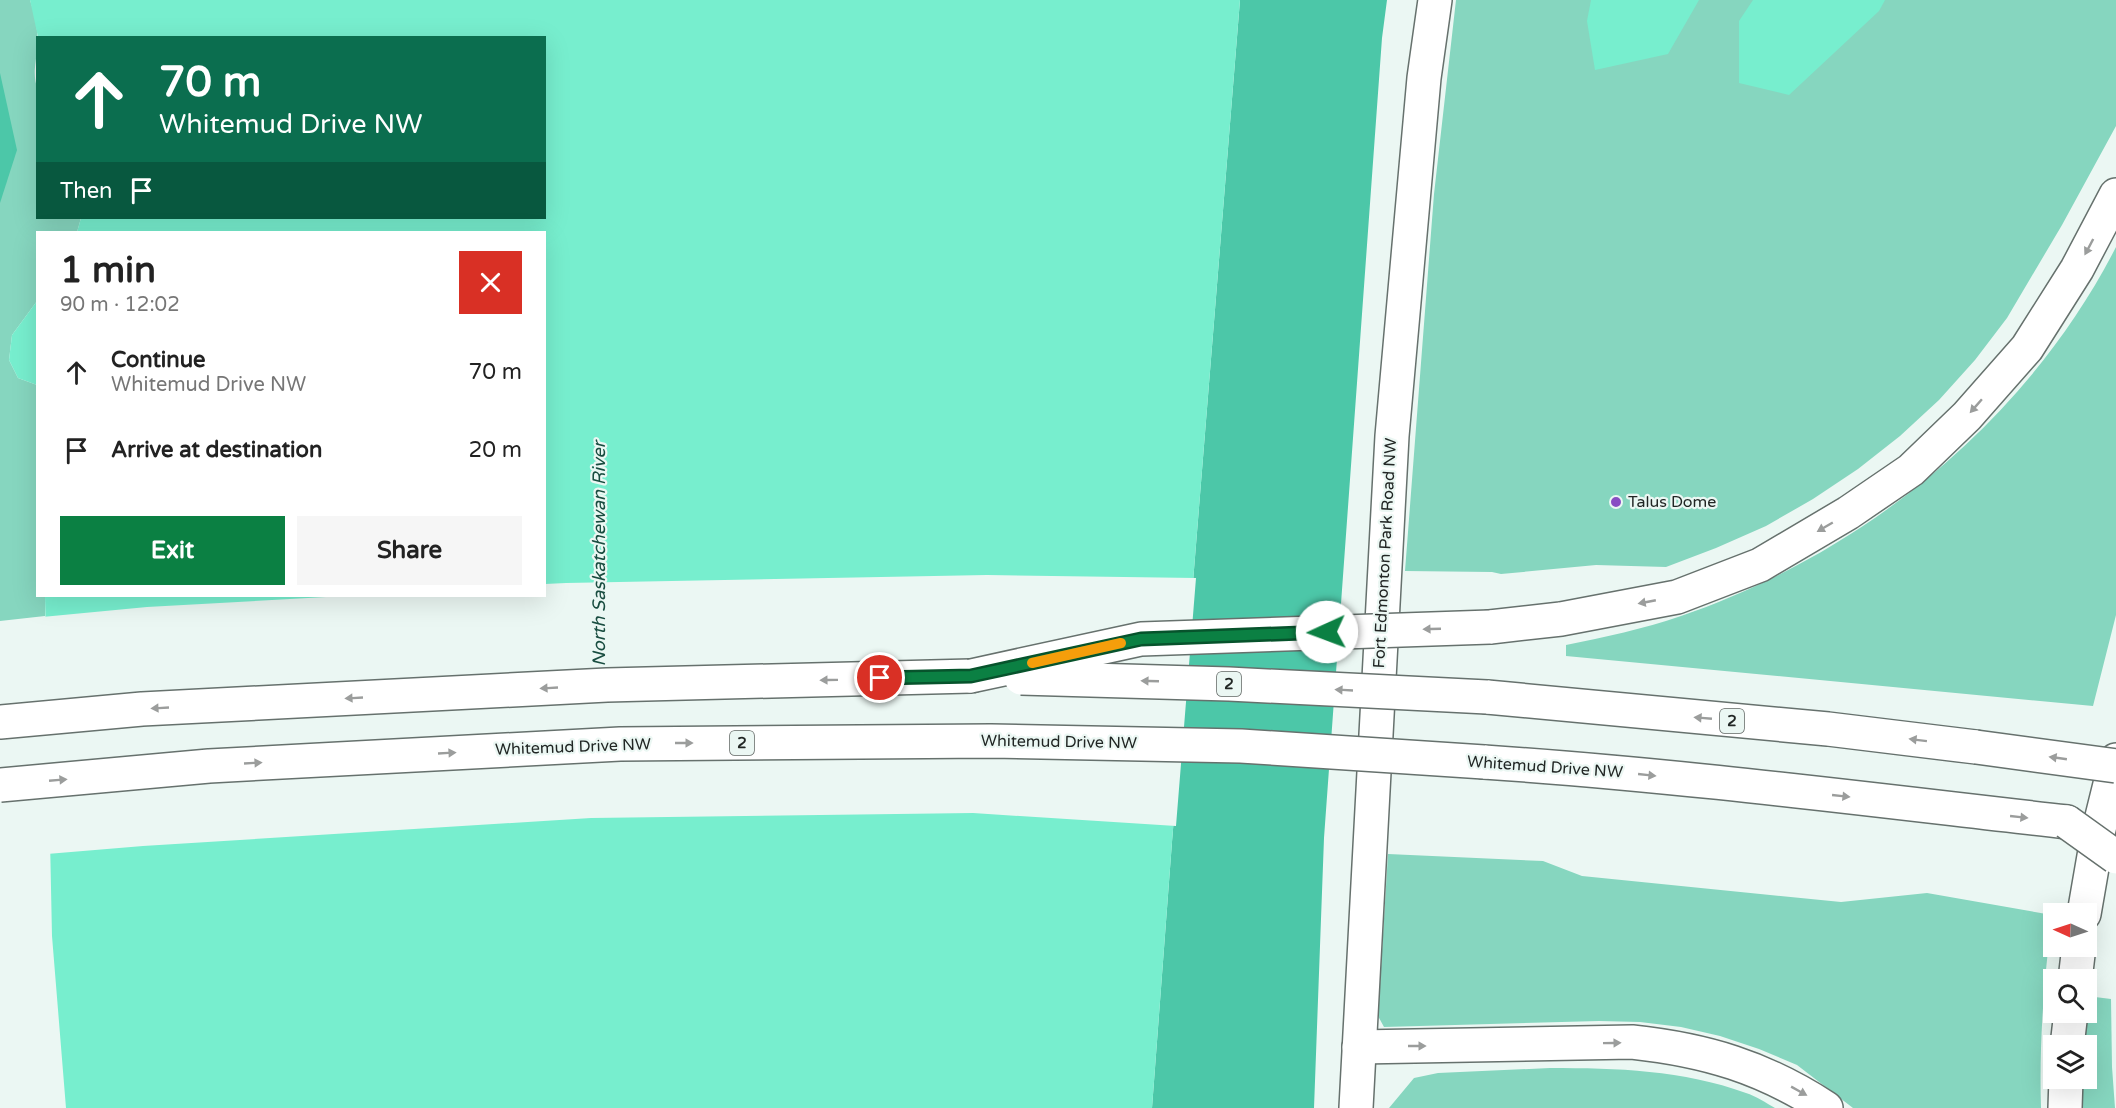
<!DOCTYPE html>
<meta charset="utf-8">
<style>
:root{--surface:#fff;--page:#f6f6f6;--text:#222;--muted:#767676;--accent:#0b8043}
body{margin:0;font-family:"Varela Round",sans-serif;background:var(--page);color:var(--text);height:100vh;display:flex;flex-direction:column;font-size:22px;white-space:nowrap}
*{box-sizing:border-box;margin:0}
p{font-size:20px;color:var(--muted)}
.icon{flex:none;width:33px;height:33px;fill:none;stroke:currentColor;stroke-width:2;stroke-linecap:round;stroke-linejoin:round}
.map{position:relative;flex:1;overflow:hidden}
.details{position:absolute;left:36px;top:231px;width:510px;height:366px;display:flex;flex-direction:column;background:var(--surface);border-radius:0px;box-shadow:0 6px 24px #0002}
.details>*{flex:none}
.top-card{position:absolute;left:36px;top:36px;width:510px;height:183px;border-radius:0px;box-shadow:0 6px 24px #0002;background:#0b6e4f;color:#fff;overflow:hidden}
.needle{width:39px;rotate:273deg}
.tools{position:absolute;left:2043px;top:903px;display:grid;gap:12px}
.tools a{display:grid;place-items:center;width:54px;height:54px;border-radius:0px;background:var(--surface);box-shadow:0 6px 24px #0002;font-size:30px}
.pin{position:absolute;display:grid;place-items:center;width:51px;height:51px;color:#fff;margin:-26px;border:3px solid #fff;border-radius:50%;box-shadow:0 2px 6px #0007}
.me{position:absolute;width:66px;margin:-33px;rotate:268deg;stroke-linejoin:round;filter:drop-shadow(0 0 4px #0008)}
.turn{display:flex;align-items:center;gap:21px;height:126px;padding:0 24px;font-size:27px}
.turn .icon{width:78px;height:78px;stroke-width:2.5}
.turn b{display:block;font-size:42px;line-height:51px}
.then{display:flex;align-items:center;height:57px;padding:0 24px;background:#0003;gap:12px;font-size:22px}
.round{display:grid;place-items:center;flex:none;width:63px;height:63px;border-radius:0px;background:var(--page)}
.summary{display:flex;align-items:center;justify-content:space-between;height:102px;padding:0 24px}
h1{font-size:36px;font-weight:700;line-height:45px}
.cta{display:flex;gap:12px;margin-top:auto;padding:12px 24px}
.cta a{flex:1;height:69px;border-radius:0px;background:var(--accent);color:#fff;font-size:24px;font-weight:700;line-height:69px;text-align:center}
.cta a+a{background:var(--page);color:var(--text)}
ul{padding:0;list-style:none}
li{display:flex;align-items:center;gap:18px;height:78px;padding:0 24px}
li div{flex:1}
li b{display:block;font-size:22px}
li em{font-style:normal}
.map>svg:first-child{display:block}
</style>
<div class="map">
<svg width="2116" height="1108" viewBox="0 0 2116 1108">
<rect width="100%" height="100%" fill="#ebf7f3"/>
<g fill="#86d6bf">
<path d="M0,0H30C35,15 39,32 37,48C36,66 32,73 38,91V218H81L77,232H38L37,301L12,335L9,360L18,378L37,385L38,596H45V616L0,621Z"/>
<polygon points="1456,0 2116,0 2116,126 2062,225 2007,318 1975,360 1939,400 1900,436 1858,469 1813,499 1766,526 1716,548 1666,567 1596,565 1501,574 1492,572 1405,571 1434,194"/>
<path d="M2116,247V615L2093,706L1566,656V645C1605,637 1643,629 1681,616C1864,553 2027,421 2116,247Z"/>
<path d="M1388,854L1543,861L1582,876L1841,902L1927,893L2052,915C2044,980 2039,1043 2041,1108H1853L1797,1065L1759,1049L1720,1036L1681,1027L1640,1022L1599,1021L1384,1027L1378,1016Z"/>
<polygon points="2087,996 2111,999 2112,1067 2115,1108 2083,1108 2083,1079 2086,1078 2086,1046 2084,1045"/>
<path d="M1550,1068C1617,1068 1683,1070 1746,1093C1756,1096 1766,1103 1775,1108H1389L1414,1078L1438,1073Z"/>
</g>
<g fill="#4cc7a8">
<polygon points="1240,0 1387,0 1382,38 1324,838 1314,1108 1152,1108 1172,842"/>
<polygon points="0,73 17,150 0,203"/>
</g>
<g fill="#77eece">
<polygon points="30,0 1240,0 1172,842 1152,1108 66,1108 52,936 45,596 544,596 544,232 77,232 81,218 544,218 544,38 38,37"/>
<polygon points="1591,0 1699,0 1668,54 1595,70 1587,21"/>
<polygon points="1753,0 1885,0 1879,11 1789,95 1739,83 1739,21"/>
<polygon points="37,301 38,385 37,385 18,378 9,360 12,335"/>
</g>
<polygon fill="#ebf7f3" points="987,575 1196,578 1176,826 973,813 591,818 143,846 47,854 42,617 147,607 344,596 544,596 545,584 566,583"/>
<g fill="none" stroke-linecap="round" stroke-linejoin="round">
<g stroke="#66716d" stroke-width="36">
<polyline id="minor" points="1356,1108 1392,436 1424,78 1435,0"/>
</g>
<g stroke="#66716d" stroke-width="36">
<g id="motorway">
<polyline points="1490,627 1561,619 1677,597 1760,565 1848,513 1911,470 1967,416 2027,348 2077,269 2116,195"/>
<polyline points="1487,697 1828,729 1976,747"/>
<polyline points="0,722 142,709 607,685 971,676"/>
<path d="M1484,762C1679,775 1873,800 2067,822"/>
<polyline points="2084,914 2098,833 2116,760"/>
<polyline points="2075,980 2079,946"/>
<polyline points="2067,1046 2071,1012"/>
<path d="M1359,1047L1632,1042C1706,1050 1763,1067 1826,1108"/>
<polyline points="2065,1108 2066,1078"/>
</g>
</g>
<use href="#minor" stroke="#fff" stroke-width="33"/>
<use href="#motorway" stroke="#fff" stroke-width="33"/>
<g stroke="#66716d" stroke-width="36" stroke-linecap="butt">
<g id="motorway-bridge">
<polyline points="971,676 1141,639 1490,627"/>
<polyline points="1021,678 1229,684 1487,697"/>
<polyline points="1976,747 2116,766"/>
<polyline points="0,785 209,766 620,744 991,741 1241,746 1484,762"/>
<polyline points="2067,822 2116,857"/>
</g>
</g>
<use href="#motorway-bridge" stroke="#fff" stroke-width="33"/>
</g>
<defs><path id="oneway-solid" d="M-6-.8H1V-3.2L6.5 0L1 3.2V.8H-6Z" transform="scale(1.5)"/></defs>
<g fill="#9b9d9c">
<use href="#oneway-solid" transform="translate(2089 247) rotate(118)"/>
<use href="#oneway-solid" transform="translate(1976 406) rotate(131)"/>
<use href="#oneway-solid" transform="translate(1825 527) rotate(150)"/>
<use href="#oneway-solid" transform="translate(1647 602) rotate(169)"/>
<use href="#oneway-solid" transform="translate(1432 629) rotate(178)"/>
<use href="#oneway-solid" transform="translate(829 680) rotate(179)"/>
<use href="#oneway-solid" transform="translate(1150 681) rotate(-178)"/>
<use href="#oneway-solid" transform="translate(549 688) rotate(177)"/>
<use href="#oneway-solid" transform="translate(1344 690) rotate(-177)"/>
<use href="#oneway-solid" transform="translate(354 698) rotate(177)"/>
<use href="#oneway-solid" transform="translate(160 708) rotate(177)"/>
<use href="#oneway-solid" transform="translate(1703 718) rotate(-175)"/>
<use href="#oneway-solid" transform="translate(1918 740) rotate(-173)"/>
<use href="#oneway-solid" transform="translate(684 743)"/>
<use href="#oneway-solid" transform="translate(447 753) rotate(-3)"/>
<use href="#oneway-solid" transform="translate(2058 758) rotate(-172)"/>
<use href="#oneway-solid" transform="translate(253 763) rotate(-3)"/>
<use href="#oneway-solid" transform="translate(1647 775) rotate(6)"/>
<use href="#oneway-solid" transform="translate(58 780) rotate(-5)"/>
<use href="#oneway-solid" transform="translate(1841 796) rotate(6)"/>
<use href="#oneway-solid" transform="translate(2019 817) rotate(6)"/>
<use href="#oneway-solid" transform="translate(1612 1043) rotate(-1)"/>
<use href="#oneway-solid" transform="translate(1417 1046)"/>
<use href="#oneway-solid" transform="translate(1799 1091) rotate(29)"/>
</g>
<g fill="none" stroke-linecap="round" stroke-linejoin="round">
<g stroke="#07532c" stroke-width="15">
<polyline id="route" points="880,678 971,676 1141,639 1327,632"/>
</g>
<use href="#route" stroke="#0b8043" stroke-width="10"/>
<polyline stroke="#f59e0b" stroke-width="10" points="1032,663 1121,643"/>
</g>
<circle fill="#884dc3" stroke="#ebf7f3" stroke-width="2" cx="1616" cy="502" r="6"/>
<g text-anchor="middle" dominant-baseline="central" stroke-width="4.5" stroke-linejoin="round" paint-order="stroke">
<g fill="#ebf7f3" stroke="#5e6562" stroke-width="1.5">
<rect x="1217" y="672" width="24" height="24" rx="4.5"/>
<rect x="1720" y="709" width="24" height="24" rx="4.5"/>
<rect x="730" y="731" width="24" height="24" rx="4.5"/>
</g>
<g font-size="15" font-weight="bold" fill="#212624">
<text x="1229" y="684">2</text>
<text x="1732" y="721">2</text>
<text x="742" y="743">2</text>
</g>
<g font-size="16" fill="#212624" stroke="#ebf7f3" text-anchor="start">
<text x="1628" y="502">Talus Dome</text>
</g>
<g font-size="16" fill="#212624" stroke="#ebf7f3">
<text transform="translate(1385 553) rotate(-87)">Fort Edmonton Park Road NW</text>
<text transform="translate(1059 742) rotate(1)">Whitemud Drive NW</text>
<text transform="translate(573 747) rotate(-2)">Whitemud Drive NW</text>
<text transform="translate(1545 767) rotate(4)">Whitemud Drive NW</text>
</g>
<g font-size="18" font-style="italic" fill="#194d40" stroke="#ebf7f3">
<text transform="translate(599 554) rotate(-90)">North Saskatchewan River</text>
</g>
</g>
</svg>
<div class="tools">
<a><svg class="needle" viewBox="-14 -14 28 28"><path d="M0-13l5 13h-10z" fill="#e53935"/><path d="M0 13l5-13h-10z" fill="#767676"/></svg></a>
<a><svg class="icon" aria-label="search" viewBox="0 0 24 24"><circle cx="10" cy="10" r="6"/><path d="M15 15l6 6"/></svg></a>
<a><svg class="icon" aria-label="layers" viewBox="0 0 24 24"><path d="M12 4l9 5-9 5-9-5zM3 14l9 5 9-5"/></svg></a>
</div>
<div class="pin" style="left:880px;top:678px;background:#d93025"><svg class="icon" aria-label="arrive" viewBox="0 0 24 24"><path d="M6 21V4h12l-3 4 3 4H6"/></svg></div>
<svg class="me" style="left:1327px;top:632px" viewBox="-20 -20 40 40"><circle r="19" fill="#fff"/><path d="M0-13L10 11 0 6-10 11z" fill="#0b8043"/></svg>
<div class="top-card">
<div class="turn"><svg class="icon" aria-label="ahead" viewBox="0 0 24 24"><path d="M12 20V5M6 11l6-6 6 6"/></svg><div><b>70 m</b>Whitemud Drive NW</div></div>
<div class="then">Then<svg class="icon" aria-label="arrive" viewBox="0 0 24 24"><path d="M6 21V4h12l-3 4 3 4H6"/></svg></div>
</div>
<section class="details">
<div class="summary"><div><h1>1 min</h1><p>90 m · 12:02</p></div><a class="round" style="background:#d93025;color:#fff"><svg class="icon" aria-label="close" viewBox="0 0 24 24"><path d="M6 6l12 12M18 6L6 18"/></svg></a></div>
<ul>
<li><svg class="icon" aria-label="ahead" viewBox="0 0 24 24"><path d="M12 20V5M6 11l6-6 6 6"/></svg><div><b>Continue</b><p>Whitemud Drive NW</p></div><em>70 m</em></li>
<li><svg class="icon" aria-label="arrive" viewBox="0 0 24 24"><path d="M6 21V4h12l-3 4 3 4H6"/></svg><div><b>Arrive at destination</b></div><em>20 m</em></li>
</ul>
<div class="cta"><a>Exit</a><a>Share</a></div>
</section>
</div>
